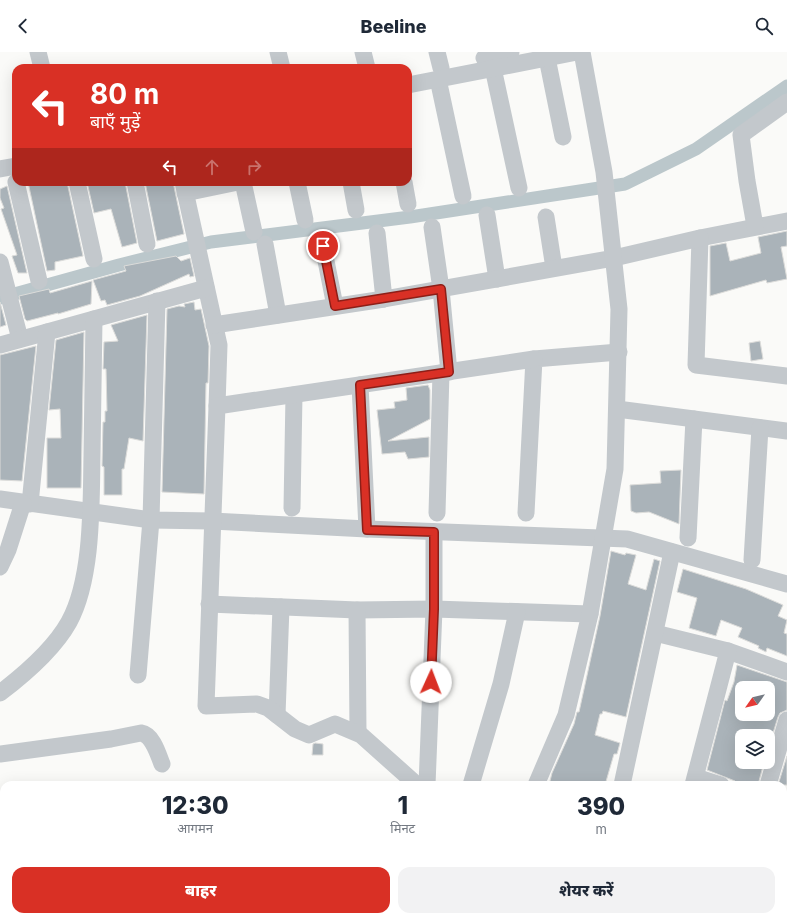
<!DOCTYPE html>
<html lang="hi">
<meta charset="utf-8">
<style>
:root{--surface:#fff;--page:#f2f2f3;--text:#1f2937;--muted:#747a83;--accent:#d93025}
body{margin:0;font-family:Inter,"Noto Sans Devanagari",sans-serif;background:var(--page);color:var(--text);height:100vh;display:flex;flex-direction:column;font-size:15px;white-space:nowrap}
*{box-sizing:border-box;margin:0}
p{font-size:13px;color:var(--muted)}
.icon{flex:none;width:22px;height:22px;fill:none;stroke:currentColor;stroke-width:2;stroke-linecap:round;stroke-linejoin:round}
.map{position:relative;flex:1;overflow:hidden}
.details{position:absolute;left:0px;top:729px;width:787px;height:140px;display:flex;flex-direction:column;background:var(--surface);border-radius:12px 12px 0 0;box-shadow:0 4px 16px #0002}
.details>*{flex:none}
.hud{position:absolute;left:12px;top:12px;width:400px;height:122px;border-radius:12px;box-shadow:0 4px 16px #0002;background:#d93025;color:#fff;overflow:hidden}
.needle{width:26px;rotate:236deg}
.fabs{position:absolute;left:735px;top:629px;display:grid;gap:8px}
.fabs a{display:grid;place-items:center;width:40px;height:40px;border-radius:8px;background:var(--surface);box-shadow:0 4px 16px #0002;font-size:20px}
.pin{position:absolute;display:grid;place-items:center;width:34px;height:34px;color:#fff;margin:-17px;border:2px solid #fff;border-radius:50%;box-shadow:0 1px 4px #0007}
.me{position:absolute;width:44px;margin:-22px;rotate:2deg;stroke-linejoin:round;filter:drop-shadow(0 0 3px #0008)}
.turn{display:flex;align-items:center;gap:14px;height:84px;padding:0 12px;font-size:18px}
.turn .icon{width:52px;height:52px;stroke-width:2.5}
.turn b{display:block;font-size:28px;line-height:34px}
.lanes{display:flex;align-items:center;height:38px;padding:0 12px;background:#0003;justify-content:center;gap:20px;direction:ltr}
.lanes .off{opacity:.35}
.eta{display:flex;justify-content:space-evenly;align-items:center;height:68px;text-align:center}
.eta b{font-size:24px;font-weight:800;line-height:28px}
.cta{display:flex;gap:8px;margin-top:auto;padding:8px 12px}
.cta a{flex:1;height:46px;border-radius:12px;background:var(--accent);color:#fff;font-size:16px;font-weight:800;line-height:46px;text-align:center}
.cta a+a{background:var(--page);color:var(--text)}
header{display:flex;justify-content:space-between;align-items:center;height:52px;padding:0 12px;background:var(--surface);font-size:18px;font-weight:800}
.map>svg:first-child{display:block}
</style>
<header><svg class="icon" aria-label="back" viewBox="0 0 24 24"><path d="M15 5l-7 7 7 7"/></svg>Beeline<svg class="icon" aria-label="search" viewBox="0 0 24 24"><circle cx="10" cy="10" r="6"/><path d="M15 15l6 6"/></svg></header>
<div class="map">
<svg width="787" height="869" viewBox="0 0 787 869">
<rect width="100%" height="100%" fill="#fafaf8"/>
<g fill="none" stroke-linecap="round" stroke-linejoin="round">
<polyline stroke="#bbc7cb" stroke-width="13" points="0,246 119,213 211,190 410,165 625,132 696,97 787,34"/>
</g>
<g fill="#aab3b9" stroke="#dcdcda" fill-rule="evenodd">
<polygon points="28,130 67,130 83,204 55,210 55,218 47,219"/>
<polygon points="87,130 125,130 137,191 122,195 111,157 94,161"/>
<polygon points="145,130 173,130 184,182 157,189"/>
<polygon points="7,134 27,221 18,221 12,204 17,203 1,157 4,156 0,146 0,137"/>
<polygon points="787,179 787,194 781,195 787,227 767,231 766,228 710,244 710,194 726,191 730,209 761,201 758,185"/>
<polygon points="176,204 181,209 190,206 194,224 190,225 189,222 140,244 107,253 105,248 101,249 93,228 126,219 124,214"/>
<polygon points="92,229 91,252 58,262 58,261 27,269 25,267 19,244 49,237 50,241"/>
<polygon points="0,250 6,273 0,275"/>
<polygon points="194,250 195,258 201,257 209,294 208,331 206,331 204,442 162,440 167,257 179,254 185,255 184,252"/>
<polygon points="147,263 143,389 129,386 124,417 122,417 122,443 104,443 104,415 102,414 103,370 105,370 105,359 107,359 106,317 103,317 104,290 118,289 111,273"/>
<polygon points="84,280 81,436 47,436 47,386 61,386 60,357 49,358 56,288"/>
<polygon points="760,289 763,307 751,309 749,291"/>
<polygon points="36,294 22,429 0,428 0,303"/>
<polygon points="428,333 430,338 430,367 388,389 429,385 429,405 408,407 405,400 382,402 377,358 395,356 394,350 407,348 406,336"/>
<polygon points="681,418 679,472 649,460 636,461 631,459 630,433 661,431 660,419"/>
<polygon points="611,499 625,503 626,501 636,503 628,532 646,538 654,507 660,509 626,665 603,659 602,662 600,662 595,683 620,691 617,702 614,702 605,733 549,733 552,721 574,672 577,660 579,660 600,564"/>
<polygon points="683,517 746,537 783,553 778,564 787,568 784,581 787,582 787,604 767,596 766,600 758,596 759,594 738,585 742,576 721,568 716,584 689,576 697,546 677,540"/>
<path d="M737,613L787,630V658L780,661L778,665L768,697V684H742V710H764L758,733H733L735,729L707,718L725,648L727,649L734,630ZM742,636H768V662H742Z"/>
<polygon points="315,691 323,692 323,703 312,703 313,692"/>
<polygon points="787,704 787,733 778,733"/>
</g>
<g fill="none" stroke-linecap="round" stroke-linejoin="round">
<g stroke="#c3c8cc" stroke-width="17">
<polyline points="38,0 42,16"/>
<polyline points="278,0 282,16"/>
<polyline points="363,0 367,16"/>
<polyline points="437,0 441,16"/>
<polyline points="484,6 511,0"/>
<polyline points="547,6 563,85"/>
<polyline points="493,16 519,136"/>
<polyline points="438,27 463,144"/>
<polyline points="408,33 577,0"/>
<polyline points="0,117 16,114"/>
<polyline points="16,130 39,229"/>
<polyline points="77,130 94,207"/>
<polyline points="135,130 147,192"/>
<polyline points="183,130 219,293 217,354"/>
<polyline points="243,130 254,180"/>
<polyline points="297,130 305,168"/>
<polyline points="351,130 356,158"/>
<polyline points="404,130 408,152"/>
<polyline points="185,141 238,130"/>
<polyline points="487,163 497,227"/>
<polyline points="546,165 554,216"/>
<polyline points="787,169 700,186 696,313 787,324"/>
<polyline points="755,174 747,129 741,83 787,50"/>
<polyline points="432,175 441,237 449,320"/>
<polyline points="377,181 384,247 614,206 700,186"/>
<polyline points="265,192 278,263"/>
<polyline points="323,194 335,254"/>
<polyline points="0,210 20,287"/>
<polyline points="214,273 384,247"/>
<polyline points="0,293 206,236"/>
<polyline points="360,333 367,477"/>
<polyline points="617,357 787,379"/>
<polyline points="0,447 151,468 212,469 367,477 627,487 787,532"/>
<polyline points="30,452 47,280"/>
<polyline points="292,456 294,343"/>
<polyline points="437,461 441,321"/>
<polyline points="526,461 534,307 619,300"/>
<polyline points="688,486 694,367"/>
<polyline points="752,508 760,376"/>
<polyline points="0,515 8,498 23,451"/>
<polyline points="209,552 357,558 434,557 590,562"/>
<polyline points="357,558 358,681"/>
<polyline points="655,581 728,599 787,620"/>
<polyline points="138,623 151,468 157,249"/>
<path d="M0,641C25,622 54,597 69,570C93,526 91,452 92,403C93,358 93,312 94,267"/>
<polyline points="277,663 281,555"/>
<path d="M0,702L111,687L141,681C153,683 158,702 162,712"/>
<polyline points="696,725 721,733"/>
<polyline points="417,733 361,683 335,672 309,683 295,677 268,656 257,652 206,654 217,354 534,307"/>
<polyline points="427,733 434,557 434,480"/>
<polyline points="471,733 501,632 517,560"/>
<polyline points="536,733 566,663 590,562 615,417 619,257 604,120 582,0"/>
<polyline points="622,733 672,500"/>
<polyline points="693,733 728,599"/>
<polyline points="768,733 787,668"/>
<polyline points="783,753 787,754"/>
<polyline points="0,810 4,811"/>
<polyline points="783,816 787,817"/>
<polyline points="0,832 4,832"/>
<polyline points="686,865 688,869"/>
<polyline points="737,865 752,869"/>
<polyline points="497,869 498,865"/>
</g>
</g>
<g fill="none" stroke-linecap="round" stroke-linejoin="round">
<g stroke="#8d1f18" stroke-width="10">
<polyline id="route" points="323,194 335,254 441,237 449,320 360,333 367,478 434,480 434,557 431,630"/>
</g>
<use href="#route" stroke="#d93025" stroke-width="7"/>
</g>
</svg>
<div class="fabs">
<a><svg class="needle" viewBox="-14 -14 28 28"><path d="M0-13l5 13h-10z" fill="#e53935"/><path d="M0 13l5-13h-10z" fill="#747a83"/></svg></a>
<a><svg class="icon" aria-label="layers" viewBox="0 0 24 24"><path d="M12 4l9 5-9 5-9-5zM3 14l9 5 9-5"/></svg></a>
</div>
<div class="pin" style="left:323px;top:194px;background:#d93025"><svg class="icon" aria-label="arrive" viewBox="0 0 24 24"><path d="M6 21V4h12l-3 4 3 4H6"/></svg></div>
<svg class="me" style="left:431px;top:630px" viewBox="-20 -20 40 40"><circle r="19" fill="#fff"/><path d="M0-13L10 11 0 6-10 11z" fill="#d93025"/></svg>
<div class="hud">
<div class="turn"><svg class="icon" aria-label="left" viewBox="0 0 24 24"><path d="M17 20v-9H6M10 6l-5 5 5 5"/></svg><div><b>80 m</b>बाएँ मुड़ें</div></div>
<div class="lanes"><svg class="icon" aria-label="left" viewBox="0 0 24 24"><path d="M17 20v-9H6M10 6l-5 5 5 5"/></svg><svg class="icon off" aria-label="ahead" viewBox="0 0 24 24"><path d="M12 20V5M6 11l6-6 6 6"/></svg><svg class="icon off" aria-label="right" viewBox="0 0 24 24"><path d="M7 20v-9h11M14 6l5 5-5 5"/></svg></div>
</div>
<section class="details">
<div class="eta">
<div><b>12:30</b><p>आगमन</p></div>
<div><b>1</b><p>मिनट</p></div>
<div><b>390</b><p>m</p></div>
</div>
<div class="cta"><a>बाहर</a><a>शेयर करें</a></div>
</section>
</div>
